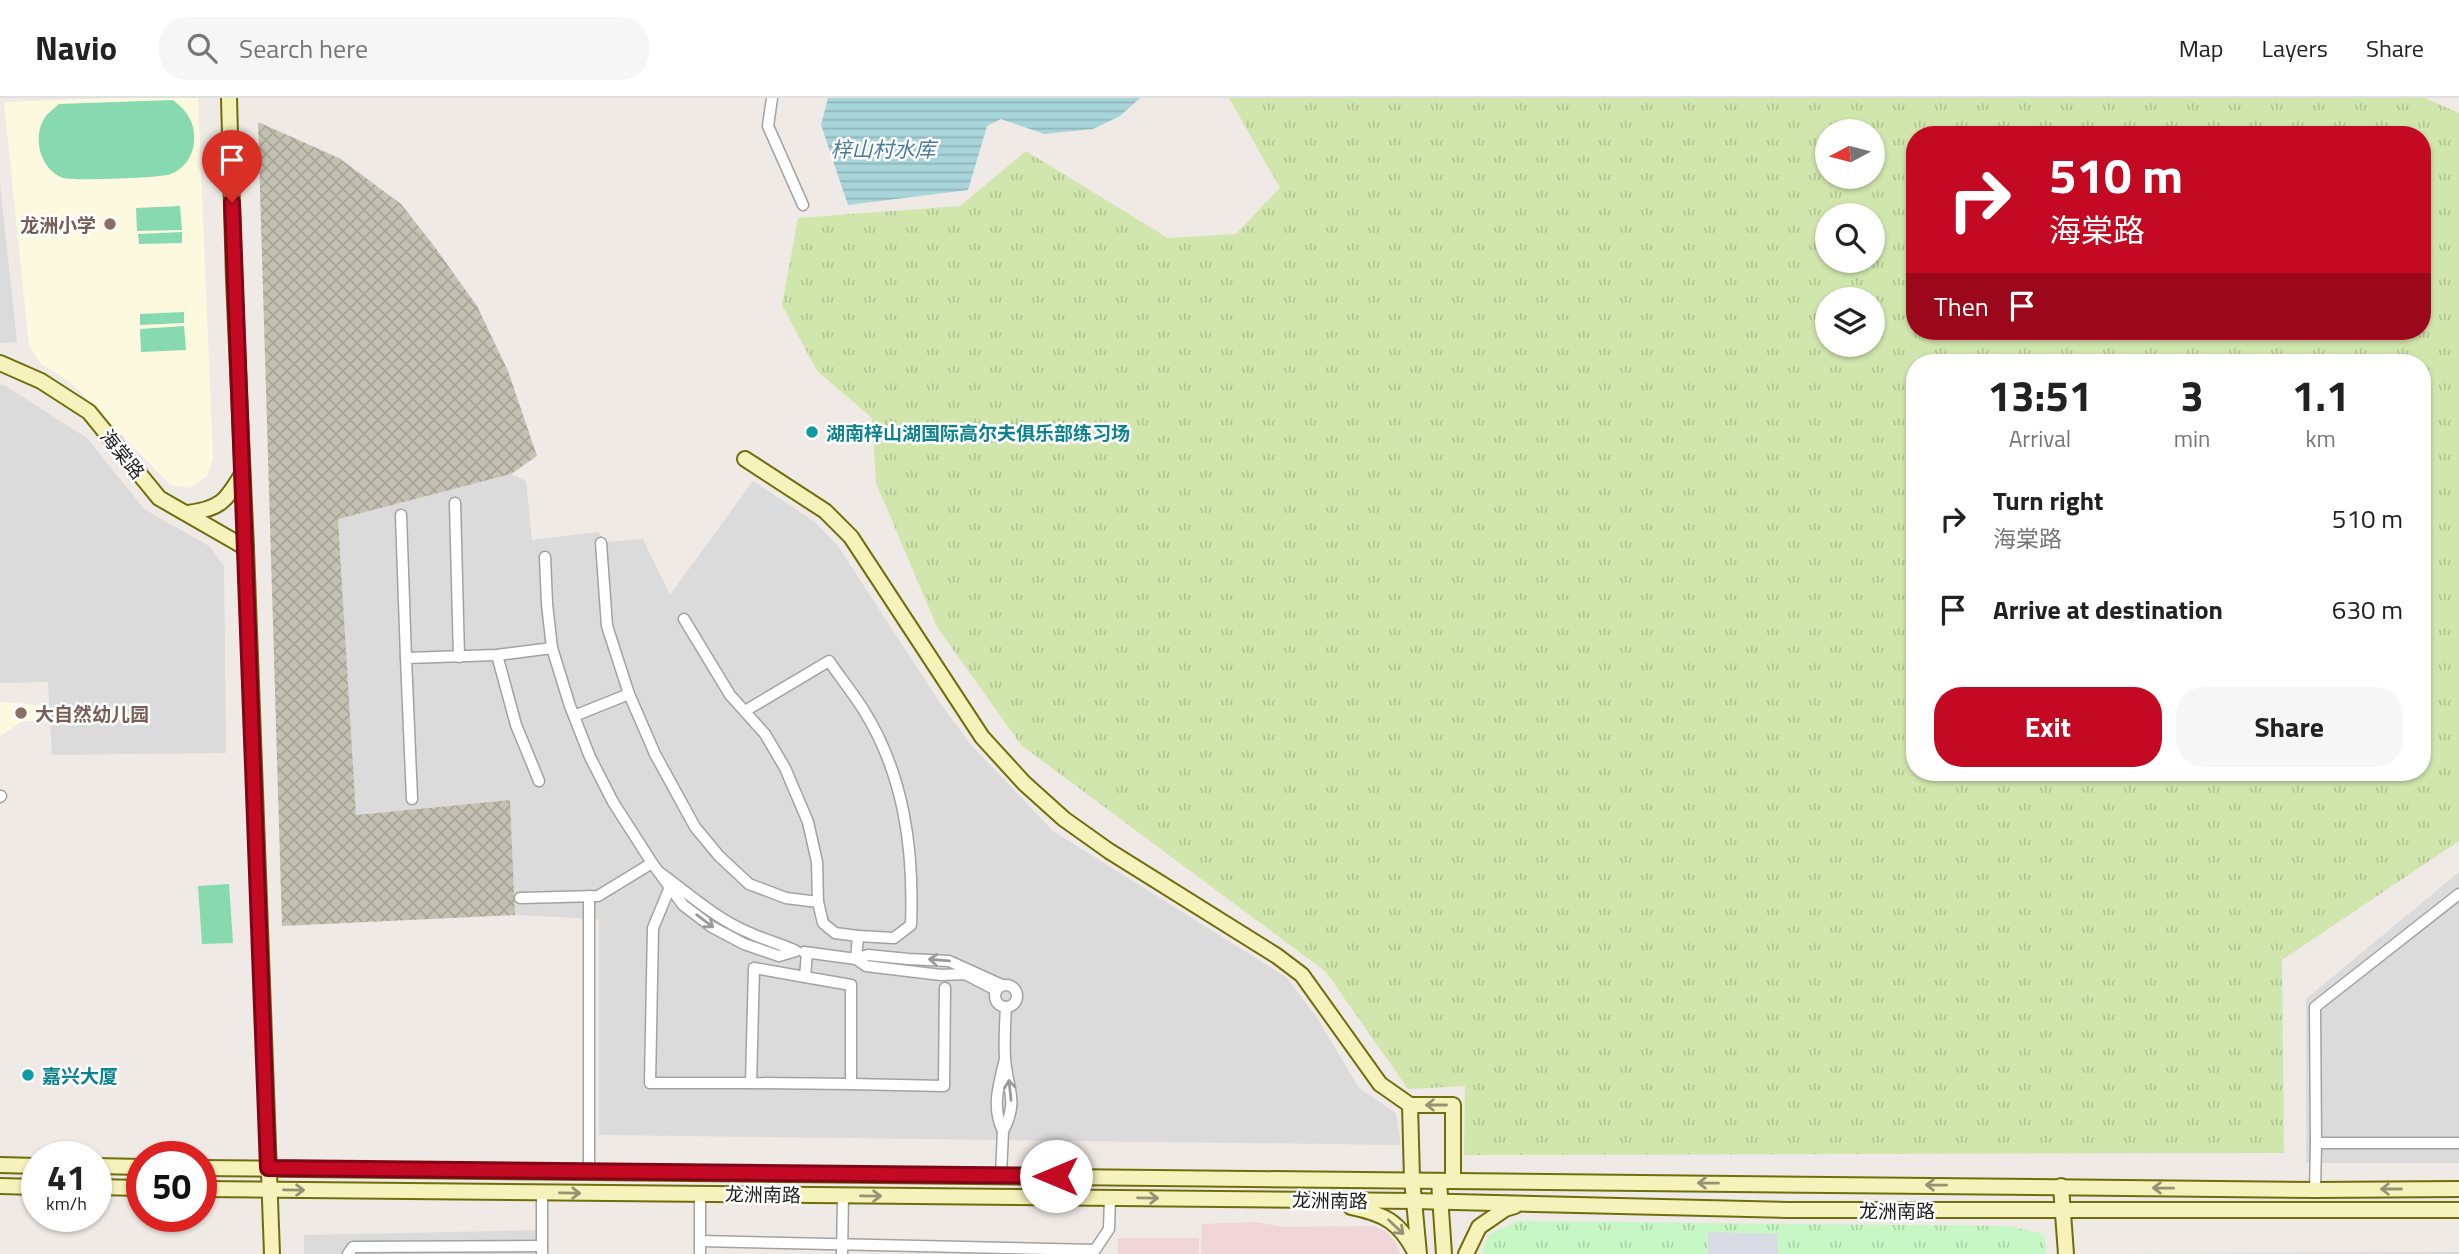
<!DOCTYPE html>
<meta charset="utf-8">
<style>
:root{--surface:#fff;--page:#f6f6f6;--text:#222;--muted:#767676;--line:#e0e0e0;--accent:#c30a22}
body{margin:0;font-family:"Titillium Web","Noto Sans SC",sans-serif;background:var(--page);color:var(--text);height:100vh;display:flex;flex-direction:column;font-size:26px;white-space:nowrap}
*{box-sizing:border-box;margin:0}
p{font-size:23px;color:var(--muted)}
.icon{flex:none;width:38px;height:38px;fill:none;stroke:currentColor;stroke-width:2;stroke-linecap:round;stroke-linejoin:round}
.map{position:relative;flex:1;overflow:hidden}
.panel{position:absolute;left:1906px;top:256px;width:525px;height:427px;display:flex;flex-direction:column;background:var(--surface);border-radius:28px;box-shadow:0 2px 5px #0004}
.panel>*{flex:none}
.hud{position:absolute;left:1906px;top:28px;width:525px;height:214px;border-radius:28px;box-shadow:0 2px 5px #0004;background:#c30a22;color:#fff;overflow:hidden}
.needle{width:46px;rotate:263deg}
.tools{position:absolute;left:1815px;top:21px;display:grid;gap:14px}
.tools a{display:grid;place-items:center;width:70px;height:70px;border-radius:50%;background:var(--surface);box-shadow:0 2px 5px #0004;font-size:35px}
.speed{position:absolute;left:21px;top:1043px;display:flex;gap:14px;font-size:35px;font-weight:700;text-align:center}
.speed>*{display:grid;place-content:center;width:91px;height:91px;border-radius:50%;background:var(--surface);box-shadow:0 2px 5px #0004;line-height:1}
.speed small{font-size:18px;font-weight:400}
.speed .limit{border:10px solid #d22;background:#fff;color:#111}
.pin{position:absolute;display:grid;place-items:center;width:60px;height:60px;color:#fff;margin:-72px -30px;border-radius:50% 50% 50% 0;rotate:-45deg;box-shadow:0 0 7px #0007}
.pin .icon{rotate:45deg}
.me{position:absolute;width:77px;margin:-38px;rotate:270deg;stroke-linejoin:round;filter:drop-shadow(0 0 5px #0008)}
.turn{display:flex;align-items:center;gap:24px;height:147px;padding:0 28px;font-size:32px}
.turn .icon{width:91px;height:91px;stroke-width:2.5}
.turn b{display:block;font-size:49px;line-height:60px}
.then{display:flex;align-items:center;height:66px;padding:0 28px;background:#0003;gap:14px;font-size:26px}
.eta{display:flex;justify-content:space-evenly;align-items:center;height:119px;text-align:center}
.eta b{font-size:42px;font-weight:700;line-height:49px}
.button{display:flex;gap:14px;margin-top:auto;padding:14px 28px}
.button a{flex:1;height:80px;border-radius:28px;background:var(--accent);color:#fff;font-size:28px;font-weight:700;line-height:80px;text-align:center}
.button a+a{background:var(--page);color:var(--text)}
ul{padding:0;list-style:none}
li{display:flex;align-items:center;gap:21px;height:91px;padding:0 28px}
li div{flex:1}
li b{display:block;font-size:26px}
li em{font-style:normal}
header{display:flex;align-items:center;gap:42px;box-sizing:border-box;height:98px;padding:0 35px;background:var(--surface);border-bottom:2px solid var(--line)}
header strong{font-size:33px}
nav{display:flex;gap:38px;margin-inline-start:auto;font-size:24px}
.search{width:490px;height:63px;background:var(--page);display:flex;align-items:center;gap:18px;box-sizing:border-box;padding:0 24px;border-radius:28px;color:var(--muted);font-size:26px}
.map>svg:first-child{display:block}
</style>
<header>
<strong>Navio</strong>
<div class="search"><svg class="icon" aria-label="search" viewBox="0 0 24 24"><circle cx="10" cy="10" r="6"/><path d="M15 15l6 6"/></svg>Search here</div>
<nav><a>Map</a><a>Layers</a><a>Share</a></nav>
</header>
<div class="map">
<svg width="2459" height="1156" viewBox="0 0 2459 1156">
<defs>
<pattern id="construction-cross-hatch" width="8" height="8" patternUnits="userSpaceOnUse" patternTransform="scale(1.75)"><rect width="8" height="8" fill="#c3c1b1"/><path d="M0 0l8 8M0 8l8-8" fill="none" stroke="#a7a598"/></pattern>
<pattern id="grass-tufts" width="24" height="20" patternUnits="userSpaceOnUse" patternTransform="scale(1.75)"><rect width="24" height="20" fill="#d1e6ad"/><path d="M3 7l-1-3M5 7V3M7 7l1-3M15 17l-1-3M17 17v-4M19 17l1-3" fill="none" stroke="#b3c594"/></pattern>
<pattern id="park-tufts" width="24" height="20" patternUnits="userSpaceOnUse" patternTransform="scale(1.75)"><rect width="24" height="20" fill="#c7f7c4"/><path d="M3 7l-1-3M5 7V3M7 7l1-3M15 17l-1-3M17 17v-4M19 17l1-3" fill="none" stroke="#aad3a8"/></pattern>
<pattern id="water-rules" width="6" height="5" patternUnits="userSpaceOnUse" patternTransform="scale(1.75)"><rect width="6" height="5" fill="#a7d5da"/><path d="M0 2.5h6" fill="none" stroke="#8fb6bb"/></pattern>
</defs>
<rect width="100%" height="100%" fill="#efeae5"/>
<g fill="#dcdbdb">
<polygon points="0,86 17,244 0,245"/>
<polygon points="0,287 4,287 87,340 144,411 209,448 224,468 226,655 52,657 48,584 0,585"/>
<polygon points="511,376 526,383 532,442 598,434 607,444 643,441 670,497 753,383 815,424 838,448 940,605 971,647 1053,733 1286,879 1316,918 1359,990 1396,1015 1401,1047 599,1037 599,821 515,817 510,702 356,717 338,420"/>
<polygon points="2459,774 2459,1065 2306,1065 2306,901"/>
<polygon points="546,1132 546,1156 304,1156 304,1137"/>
<polygon points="2459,1154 2459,1156 2102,1155"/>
</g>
<g fill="#efd5d7">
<polygon points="1255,1124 1284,1129 1373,1128 1387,1134 1396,1145 1400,1156 1201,1156 1202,1126"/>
<rect x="1118" y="1140" width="81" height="16"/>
</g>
<g fill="#fdf9df">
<polygon points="114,0 198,0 213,361 207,378 190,390 170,387 89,303 71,285 41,266 29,248 4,4"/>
<polygon points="0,604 42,607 41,623 23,623 0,638"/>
</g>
<polygon fill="url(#construction-cross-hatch)" points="258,24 339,60 401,106 434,148 477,208 508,273 537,358 511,376 338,421 356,717 510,702 515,817 282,828"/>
<path fill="url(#grass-tufts)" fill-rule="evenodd" d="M1229,0H2425L2459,15V743L2282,862L2284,1055L1464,1057L1465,988L1408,991L1326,874L1021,647L937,529L876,385L872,320L817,273L782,207L798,120L960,108L1026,53L1168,140L1236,136L1280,90ZM1827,33H1872V79H1827ZM1914,37H2422V233H1914ZM1827,117H1872V163H1827ZM1827,201H1872V247H1827ZM1914,264H2422V674H1914Z"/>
<polygon fill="url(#park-tufts)" points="1517,1123 2008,1128 2044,1136 2046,1156 1481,1156 1488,1137"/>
<g fill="#87daaf">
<path d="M173,2C186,12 196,25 194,43C193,58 185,70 171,76C162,80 73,83 63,80C41,72 32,41 44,21C47,15 54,11 59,6Z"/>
<polygon points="180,108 182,132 137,133 136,110"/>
<polygon points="182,134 182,145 139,146 138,136"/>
<polygon points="184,214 184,225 140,227 140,216"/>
<polygon points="184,228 186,252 141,254 140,231"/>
<polygon points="229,786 233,845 202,846 198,788"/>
</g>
<polygon fill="#d9dbe4" points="1708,1134 1777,1136 1778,1156 1708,1156"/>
<polygon fill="url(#water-rules)" points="828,0 1140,0 1120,18 1093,31 1044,36 1001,21 987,28 968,92 848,107 821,27"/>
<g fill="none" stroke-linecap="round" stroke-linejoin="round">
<g stroke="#a2a2a2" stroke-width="13">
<g id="street">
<polyline points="772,0 768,28 803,107"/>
<polyline points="455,405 459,559"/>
<polyline points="401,417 406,560"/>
<polyline points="601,445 607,528 629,596 655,656 695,729 719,758 749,786 786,800 818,804"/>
<path d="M545,459L547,506L552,550L570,608L590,659L613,704L652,765L683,807L712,829L744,846L779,858L796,853C781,846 765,842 750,835C716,821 688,795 659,774"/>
<polyline points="684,521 730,597 765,636 785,670 808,724 817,764 818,804 823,825 835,835 858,838 856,861"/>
<polyline points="497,557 516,627 539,683"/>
<path d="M745,613L829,563C840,579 852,594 863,611C904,676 914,751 911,827L894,840L858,838"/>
<polyline points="574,618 629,596"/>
<polyline points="0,699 1,698"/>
<polyline points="412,701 406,560 497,557 552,550"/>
<polyline points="670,789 653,830 650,985 751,985"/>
<polyline points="2459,796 2315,909 2316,1045 2459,1045"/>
<polyline points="520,800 598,798 652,765"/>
<polyline points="804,854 856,861 866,868 941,877 965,876 996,892"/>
<polyline points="856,861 868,857 908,861 949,863 1002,887"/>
<polyline points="805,879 851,887 851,986 751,985 754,870 805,879 807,855"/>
<circle cx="1006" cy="898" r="11"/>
<path d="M1005,961C999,986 991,1009 1003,1033C1020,1002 1006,989 1005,959C1004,942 1005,926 1006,909"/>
<polyline points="851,986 944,988 945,890"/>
<polyline points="589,1073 589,798"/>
<polyline points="1001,1077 1003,1033"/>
<polyline points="2315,1092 2316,1045"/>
<polyline points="700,1096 700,1156"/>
<polyline points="700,1143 1095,1152 1109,1131 1110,1100"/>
<polyline points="348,1156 353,1149 542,1148"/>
<polyline points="542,1156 542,1094"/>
<polyline points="842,1156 843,1097"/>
</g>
</g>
<g stroke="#706e0a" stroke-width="18">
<g id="secondary">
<polyline points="229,0 234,182 246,450"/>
<polyline points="0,265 41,283 89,314 159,400 246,450 272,1156"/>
<polyline points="745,361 825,413 851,439 982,639 1024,685 1064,721 1109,753 1277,858 1302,877 1380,986 1410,1007"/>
<path d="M188,415C220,411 226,403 242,376"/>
<polyline points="0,1067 37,1068"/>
<polyline points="96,1068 142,1069"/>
<polyline points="201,1070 2315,1092 2459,1091"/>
<polyline points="1439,1083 1444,1156"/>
<polyline points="0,1088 37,1089"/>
<polyline points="2061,1088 2066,1156"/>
<polyline points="96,1089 142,1090"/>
<polyline points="201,1091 1414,1103 1788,1112 2459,1112"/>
<path d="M1351,1109C1385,1116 1400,1124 1416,1156"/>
<polyline points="1419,1156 1412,1081 1410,1007 1453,1007 1453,1083"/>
<polyline points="1466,1156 1479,1129 1505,1111 1515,1108"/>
</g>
</g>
<use href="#street" stroke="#fff" stroke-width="10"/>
<use href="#secondary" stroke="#f6f2bb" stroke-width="14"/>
</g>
<defs><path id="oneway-shaft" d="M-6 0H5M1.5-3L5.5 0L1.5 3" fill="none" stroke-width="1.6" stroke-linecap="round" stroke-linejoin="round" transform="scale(1.75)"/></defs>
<g stroke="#9a9a9a">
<use href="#oneway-shaft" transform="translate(705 823) rotate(37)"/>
<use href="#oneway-shaft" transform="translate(939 862) rotate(-175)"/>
<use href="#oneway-shaft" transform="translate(1010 992) rotate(-96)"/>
</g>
<g stroke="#959374">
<use href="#oneway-shaft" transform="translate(1436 1007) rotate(-180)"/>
<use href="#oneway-shaft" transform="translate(1708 1085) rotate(-179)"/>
<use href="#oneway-shaft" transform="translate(1936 1087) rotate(-179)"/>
<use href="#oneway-shaft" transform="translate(2163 1090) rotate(-179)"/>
<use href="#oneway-shaft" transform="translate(2391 1091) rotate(180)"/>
<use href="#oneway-shaft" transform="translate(294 1092) rotate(1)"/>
<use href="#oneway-shaft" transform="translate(570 1095) rotate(1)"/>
<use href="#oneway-shaft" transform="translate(871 1098) rotate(1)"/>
<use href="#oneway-shaft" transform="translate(1148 1100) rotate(1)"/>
<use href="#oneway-shaft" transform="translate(1396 1129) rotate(44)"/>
</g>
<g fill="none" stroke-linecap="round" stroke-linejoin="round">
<g stroke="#7f0616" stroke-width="18">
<polyline id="route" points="232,104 268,1070 1056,1078"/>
</g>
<use href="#route" stroke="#c30a22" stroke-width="12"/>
</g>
<g fill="#8d6e63" stroke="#fff" stroke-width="2.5">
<circle cx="110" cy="126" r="7"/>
<circle cx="21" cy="615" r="7"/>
</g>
<g fill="#0f9aa8" stroke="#fff" stroke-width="2.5">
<circle cx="812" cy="334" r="7"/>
<circle cx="28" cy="977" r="7"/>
</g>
<g text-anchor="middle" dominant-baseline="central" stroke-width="5" stroke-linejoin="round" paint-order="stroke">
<g font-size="19" font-weight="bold" fill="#785e54" stroke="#fff" text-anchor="end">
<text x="96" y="126">龙洲小学</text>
<text x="35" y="615" text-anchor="start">大自然幼儿园</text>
</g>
<g font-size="19" font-weight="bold" fill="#0d838f" stroke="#fff" text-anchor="start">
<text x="826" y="334">湖南梓山湖国际高尔夫俱乐部练习场</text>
<text x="42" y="977">嘉兴大厦</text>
</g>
<g font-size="19" fill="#1e1e1e" stroke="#fff">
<text transform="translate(123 356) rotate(51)">海棠路</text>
<text transform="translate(763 1096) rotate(1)">龙洲南路</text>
<text transform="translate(1330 1102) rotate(1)">龙洲南路</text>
<text x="1897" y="1112">龙洲南路</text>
</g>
<g font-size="21" font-style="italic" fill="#497c9a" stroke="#fff">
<text x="883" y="51">梓山村水库</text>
</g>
</g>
</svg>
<div class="tools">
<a><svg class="needle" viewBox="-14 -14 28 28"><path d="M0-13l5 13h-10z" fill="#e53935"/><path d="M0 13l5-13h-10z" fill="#767676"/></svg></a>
<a><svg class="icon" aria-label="search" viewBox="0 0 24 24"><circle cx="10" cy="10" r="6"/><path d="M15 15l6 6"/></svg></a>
<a><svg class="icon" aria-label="layers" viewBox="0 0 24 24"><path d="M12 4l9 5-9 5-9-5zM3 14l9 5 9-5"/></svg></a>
</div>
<div class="speed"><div>41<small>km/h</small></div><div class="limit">50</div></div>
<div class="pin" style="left:232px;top:104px;background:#d93025"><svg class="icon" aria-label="arrive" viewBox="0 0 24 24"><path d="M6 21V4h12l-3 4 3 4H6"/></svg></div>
<svg class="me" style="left:1056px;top:1078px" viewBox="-20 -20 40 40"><circle r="19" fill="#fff"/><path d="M0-13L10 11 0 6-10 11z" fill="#c30a22"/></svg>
<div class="hud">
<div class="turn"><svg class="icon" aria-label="right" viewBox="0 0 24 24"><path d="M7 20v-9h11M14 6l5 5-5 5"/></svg><div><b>510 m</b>海棠路</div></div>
<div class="then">Then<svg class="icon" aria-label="arrive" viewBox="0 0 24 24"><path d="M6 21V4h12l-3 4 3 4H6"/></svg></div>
</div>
<section class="panel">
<div class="eta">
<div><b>13:51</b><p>Arrival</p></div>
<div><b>3</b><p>min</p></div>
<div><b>1.1</b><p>km</p></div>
</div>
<ul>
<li><svg class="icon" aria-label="right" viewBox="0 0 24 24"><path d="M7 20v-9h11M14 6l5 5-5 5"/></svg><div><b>Turn right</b><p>海棠路</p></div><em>510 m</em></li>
<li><svg class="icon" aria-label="arrive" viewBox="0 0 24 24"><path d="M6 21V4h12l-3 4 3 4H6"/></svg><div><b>Arrive at destination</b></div><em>630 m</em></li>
</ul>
<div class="button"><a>Exit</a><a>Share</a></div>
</section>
</div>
